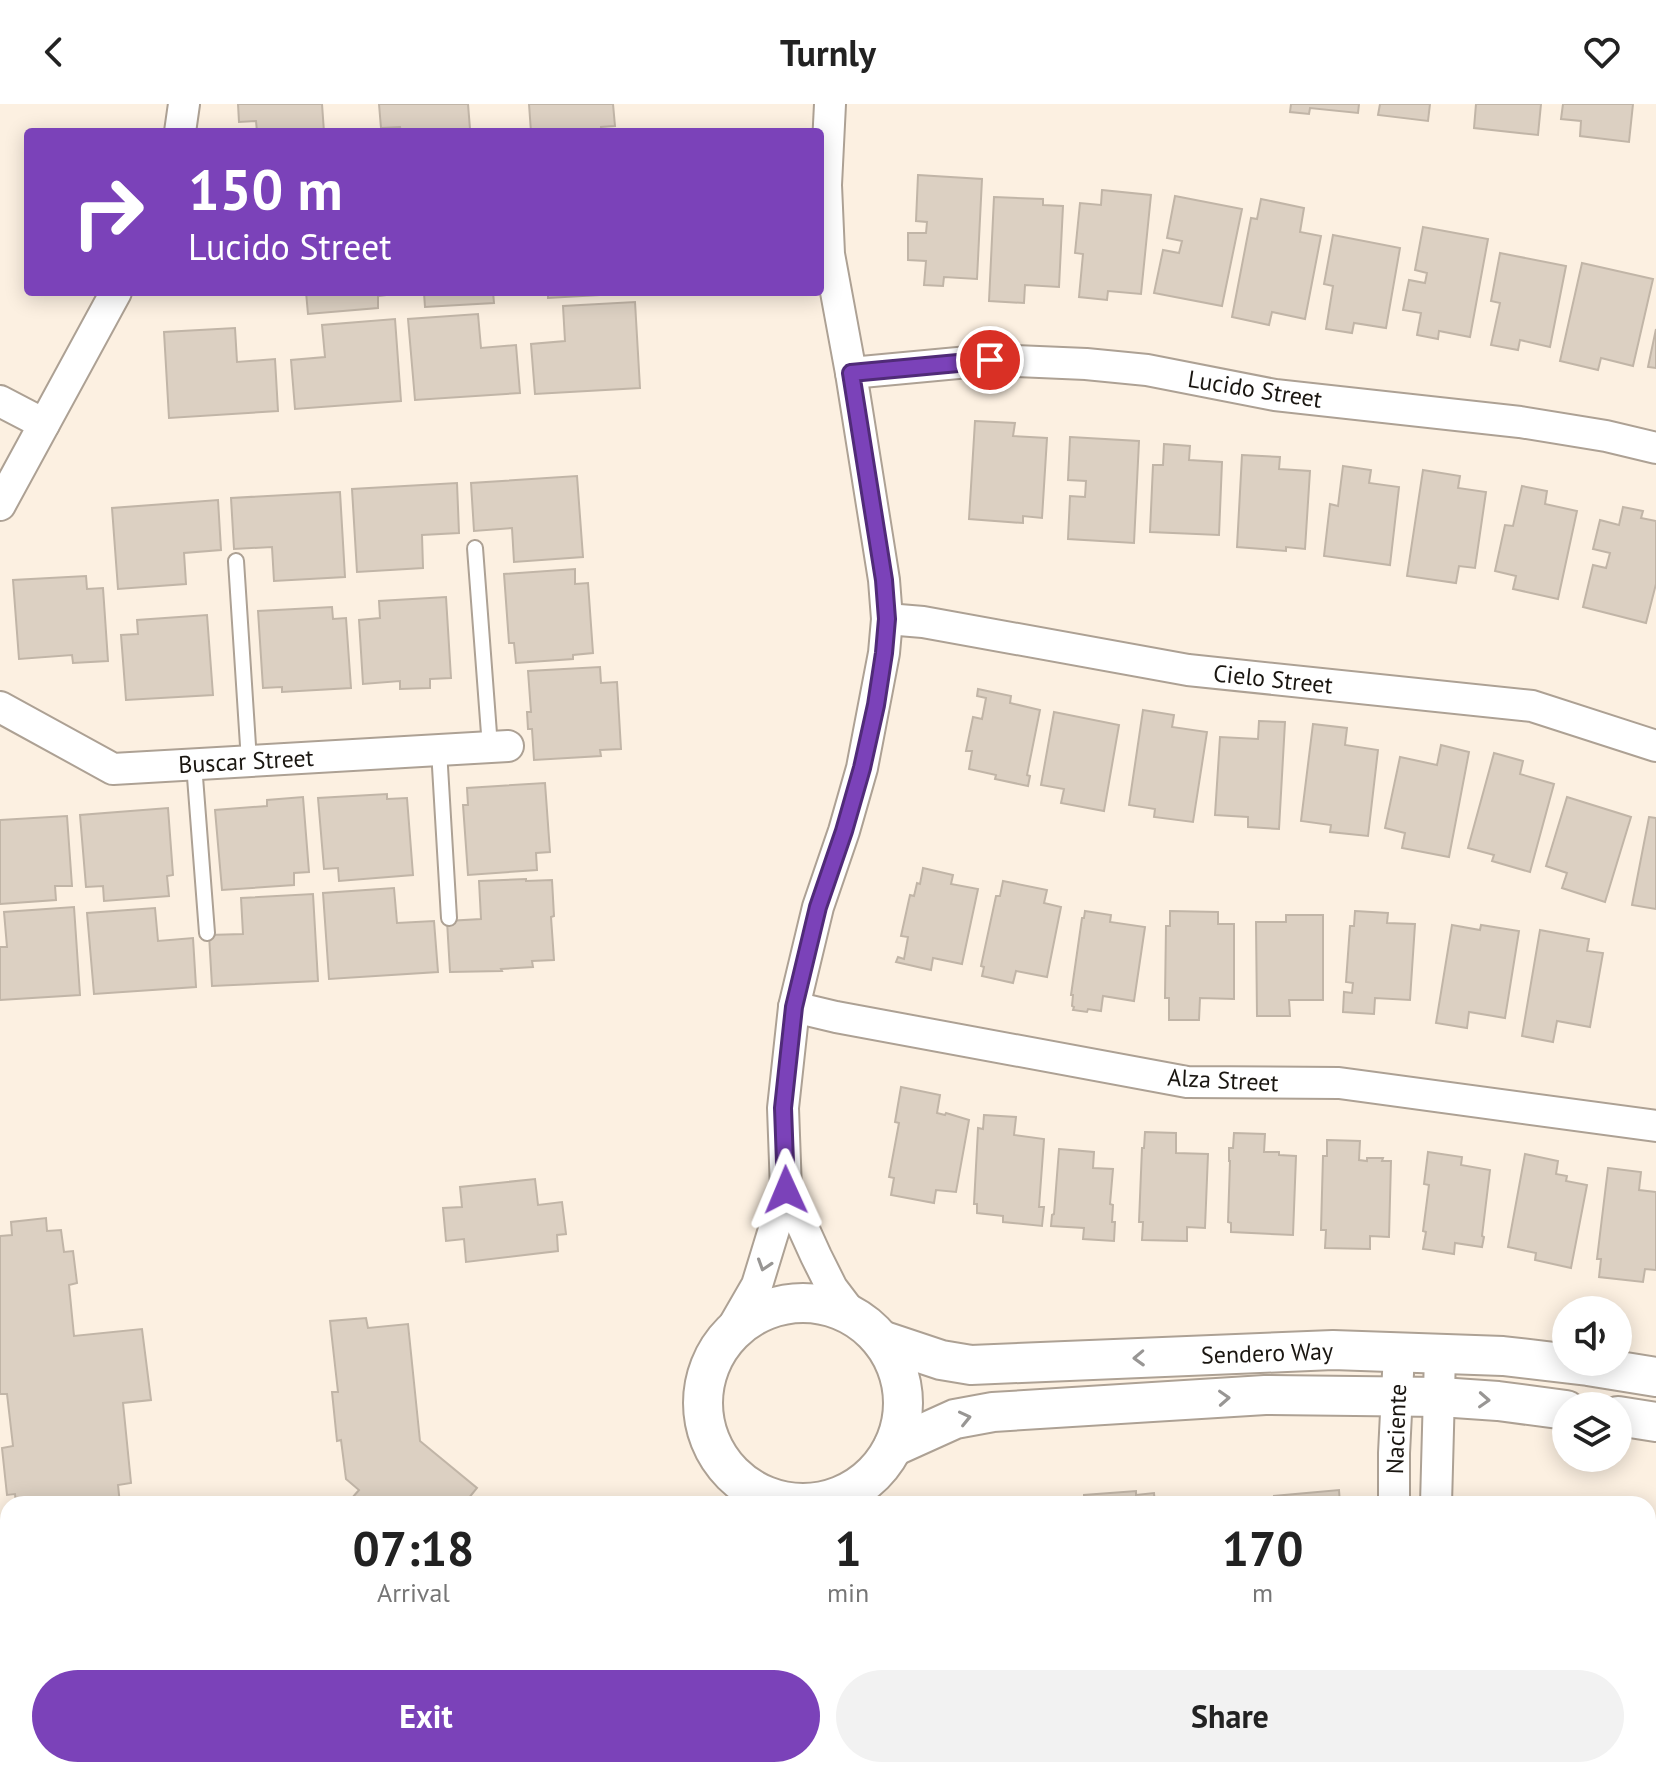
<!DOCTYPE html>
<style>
:root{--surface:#fff;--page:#f2f2f2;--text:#222;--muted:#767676;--accent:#7b42b9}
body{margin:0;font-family:"PT Sans",sans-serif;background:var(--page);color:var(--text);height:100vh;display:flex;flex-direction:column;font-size:30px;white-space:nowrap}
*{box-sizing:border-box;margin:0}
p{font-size:26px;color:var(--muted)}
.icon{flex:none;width:44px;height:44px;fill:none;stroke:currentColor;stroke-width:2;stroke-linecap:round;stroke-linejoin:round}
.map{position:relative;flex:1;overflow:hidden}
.details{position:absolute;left:0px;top:1392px;width:1656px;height:282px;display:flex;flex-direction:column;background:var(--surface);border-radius:24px 24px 0 0;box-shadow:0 4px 20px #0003}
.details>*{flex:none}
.hud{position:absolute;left:24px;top:24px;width:800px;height:168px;border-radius:8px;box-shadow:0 4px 20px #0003;background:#7b42b9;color:#fff;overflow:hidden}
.buttons{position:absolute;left:1552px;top:1192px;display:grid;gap:16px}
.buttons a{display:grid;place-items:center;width:80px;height:80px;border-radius:50%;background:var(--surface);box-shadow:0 4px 20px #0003;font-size:40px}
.pin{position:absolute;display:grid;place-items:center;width:68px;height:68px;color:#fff;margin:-34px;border:4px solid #fff;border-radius:50%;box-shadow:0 2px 8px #0007}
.me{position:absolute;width:88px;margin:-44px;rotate:359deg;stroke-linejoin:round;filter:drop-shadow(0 0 6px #0008)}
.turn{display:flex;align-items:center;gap:28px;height:168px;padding:0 32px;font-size:36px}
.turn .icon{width:104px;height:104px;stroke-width:2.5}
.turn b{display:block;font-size:56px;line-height:68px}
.eta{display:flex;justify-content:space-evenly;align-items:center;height:136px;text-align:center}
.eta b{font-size:48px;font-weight:700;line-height:56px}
.cta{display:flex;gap:16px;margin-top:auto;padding:16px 32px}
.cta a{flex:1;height:92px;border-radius:48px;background:var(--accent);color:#fff;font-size:32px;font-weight:700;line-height:92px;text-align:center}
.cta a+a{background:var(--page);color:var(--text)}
header{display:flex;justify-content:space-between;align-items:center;height:104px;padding:0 32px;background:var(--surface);font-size:36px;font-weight:700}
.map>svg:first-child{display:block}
</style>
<header><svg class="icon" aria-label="back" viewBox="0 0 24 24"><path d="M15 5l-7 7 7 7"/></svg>Turnly<svg class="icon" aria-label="heart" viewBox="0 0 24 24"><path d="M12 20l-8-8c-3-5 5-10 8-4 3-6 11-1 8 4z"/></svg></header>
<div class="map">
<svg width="1656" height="1673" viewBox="0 0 1656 1673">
<rect width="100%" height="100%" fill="#fcf0e1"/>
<g fill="#dcd0c2" stroke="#c1b5a7" stroke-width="2">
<polygon points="238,0 322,0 324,28 257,28 256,17 239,18"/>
<polygon points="379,0 468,0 470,25 401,28 400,23 381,24"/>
<polygon points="529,0 613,0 615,22 601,23 601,28 531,28"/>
<polygon points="1291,0 1359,0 1358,9 1310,4 1309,10 1290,8"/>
<polygon points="1380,0 1430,0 1428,17 1378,11"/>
<polygon points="1476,0 1541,0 1538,31 1474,24"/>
<polygon points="1563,0 1633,0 1629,38 1580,32 1581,17 1561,15"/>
<polygon points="918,71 982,75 977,175 944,173 943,182 924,181 926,157 908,156 908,129 926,129 927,118 916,117"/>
<polygon points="1102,86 1151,91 1141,190 1108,187 1107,196 1079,193 1083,150 1075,149 1080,99 1101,101"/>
<polygon points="1175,92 1242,105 1222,202 1154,189 1163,146 1179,149 1182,137 1167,134"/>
<polygon points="994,93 1043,95 1043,101 1063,102 1059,183 1025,181 1024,199 989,197"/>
<polygon points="1261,95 1304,104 1300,128 1321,132 1305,215 1272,208 1269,221 1232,213 1251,114 1257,115"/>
<polygon points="1423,123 1488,135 1470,233 1439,227 1438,235 1417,231 1421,209 1403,206 1409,176 1425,179 1427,169 1415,166"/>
<polygon points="1333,131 1400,144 1386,224 1354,219 1352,229 1326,225 1333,182 1324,180"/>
<polygon points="1500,149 1566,162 1550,243 1520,236 1518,246 1491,241 1500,199 1491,197"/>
<polygon points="1582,159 1653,175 1633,262 1601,254 1598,266 1560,257"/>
<polygon points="306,188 394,188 394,190 378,192 378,204 308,210"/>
<polygon points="408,188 493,188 494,199 425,203 424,189 408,190"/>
<polygon points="548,188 617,188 617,190 548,194"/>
<polygon points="635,198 640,284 535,290 531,240 565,237 563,202"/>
<polygon points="478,210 481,244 516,241 520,289 415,296 408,215"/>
<polygon points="395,215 401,297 295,305 291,256 325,253 322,221"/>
<polygon points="235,224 237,258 275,255 278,307 169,314 164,228"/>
<polygon points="1656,225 1656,264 1648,263"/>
<polygon points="975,317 1015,319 1013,332 1047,334 1042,414 1023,412 1023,419 969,415"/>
<polygon points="1070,333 1139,337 1134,439 1068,435 1070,392 1085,393 1086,377 1068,376"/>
<polygon points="1164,340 1190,342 1189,356 1222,358 1219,431 1150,428 1153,361 1163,361"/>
<polygon points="1242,351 1280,353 1279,365 1310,367 1305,445 1286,443 1286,447 1237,443"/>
<polygon points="1343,362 1371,366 1369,379 1399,383 1390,461 1324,452 1330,400 1338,402"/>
<polygon points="1423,366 1460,372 1458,384 1486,388 1475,464 1459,462 1456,479 1407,472"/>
<polygon points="577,372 583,453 514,458 512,424 474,427 471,379"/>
<polygon points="457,379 459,429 422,431 423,464 357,468 352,385"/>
<polygon points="1522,382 1547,387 1545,400 1577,407 1558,495 1513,485 1516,472 1495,467 1505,421 1513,422"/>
<polygon points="340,388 345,473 274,477 272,443 234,445 231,394"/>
<polygon points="218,396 221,446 184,449 186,480 118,485 112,404"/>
<polygon points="1623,403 1643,407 1641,414 1656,417 1656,480 1646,519 1583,503 1593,461 1606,464 1610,449 1593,445 1600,416 1619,421"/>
<polygon points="575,465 575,480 588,479 593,549 573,551 573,555 516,559 514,539 509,539 504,470"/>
<polygon points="86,472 87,485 103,484 108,557 73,559 72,551 19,555 13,476"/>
<polygon points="446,493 451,574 430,575 430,584 400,585 400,577 363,580 359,516 380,514 379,497"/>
<polygon points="332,503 333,515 346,514 351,584 282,588 282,583 263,584 258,507"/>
<polygon points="207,511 213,591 126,596 121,531 138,530 137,516"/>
<polygon points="600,563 601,579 617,578 621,645 600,646 601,652 534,656 532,625 528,625 527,608 531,608 528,567"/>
<polygon points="978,585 1011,592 1010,599 1040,606 1027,671 1030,672 1028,682 995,675 996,671 969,665 972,647 966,647 973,613 982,615 986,594 977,592"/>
<polygon points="1143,606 1174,611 1172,623 1207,628 1193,718 1154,713 1155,705 1129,701"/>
<polygon points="1054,608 1119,621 1104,707 1061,699 1064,685 1041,681"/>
<polygon points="1259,617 1285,618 1279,725 1248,723 1248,713 1215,711 1220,633 1258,635"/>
<polygon points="1313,620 1347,624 1345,641 1378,646 1368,732 1330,728 1331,721 1301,717"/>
<polygon points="1441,641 1469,648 1449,753 1402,744 1405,729 1385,724 1400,653 1437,661"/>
<polygon points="1494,649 1523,657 1520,670 1554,680 1530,768 1492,757 1494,751 1468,744"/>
<polygon points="545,679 550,748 536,749 537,766 468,771 463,701 468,701 467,684"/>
<polygon points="387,690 387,695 407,694 413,771 339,777 338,764 324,765 318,694"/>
<polygon points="303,693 309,768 294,769 294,781 222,786 215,706 267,702 267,696"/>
<polygon points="1567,693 1631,713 1605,798 1562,784 1567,769 1546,762"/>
<polygon points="168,704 173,771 167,772 169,792 104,797 103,782 86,783 80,711"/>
<polygon points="67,712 72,782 55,782 56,796 0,800 0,716"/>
<polygon points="1649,713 1656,714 1656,805 1632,801"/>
<polygon points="923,764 953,771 951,780 978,785 962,860 933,854 931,866 896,858 898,853 904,855 908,833 901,832 910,791 914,792 917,779 920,780"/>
<polygon points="526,775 526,777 552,776 554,812 551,813 554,856 532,857 533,863 501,865 502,867 450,868 447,817 481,815 479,777"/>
<polygon points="1003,777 1047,786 1044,799 1061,803 1047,873 1016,867 1013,879 982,872 984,863 981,862 996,792 1000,792"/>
<polygon points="394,784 397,819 434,817 438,868 329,875 323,789"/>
<polygon points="313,790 318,877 212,882 209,831 243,830 241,794"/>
<polygon points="74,803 80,891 0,896 0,843 7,843 4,808"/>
<polygon points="155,804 158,837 193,834 196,883 94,890 87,809"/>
<polygon points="1085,807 1111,811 1110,818 1145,823 1134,897 1103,892 1101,907 1088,905 1087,908 1073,906 1074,903 1072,902 1073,891 1071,891 1082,814 1084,814"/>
<polygon points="1170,807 1218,808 1218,820 1234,820 1234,895 1200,894 1199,916 1169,916 1169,894 1165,894 1166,822 1170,822"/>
<polygon points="1355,807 1388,809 1387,819 1415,820 1410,896 1375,894 1374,910 1343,908 1344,888 1352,889 1353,879 1346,878 1350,822 1354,822"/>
<polygon points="1286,811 1323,811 1323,896 1289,896 1290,912 1257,912 1256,818 1286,818"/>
<polygon points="1452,821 1480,826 1481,821 1519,827 1505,914 1469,908 1467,924 1436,919"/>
<polygon points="1540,826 1589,835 1587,847 1603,849 1590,923 1557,917 1553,938 1522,932"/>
<polygon points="901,983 940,991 937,1009 945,1011 946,1009 969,1016 956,1088 936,1086 934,1099 891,1091 894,1074 889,1073 899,1019 895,1018"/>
<polygon points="984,1011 1016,1013 1014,1031 1044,1035 1039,1103 1044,1103 1042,1122 1003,1118 1003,1112 977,1109 977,1100 974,1100 978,1024 983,1025"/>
<polygon points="1145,1028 1176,1029 1176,1049 1208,1050 1205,1124 1187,1123 1187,1137 1142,1136 1143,1118 1139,1118 1142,1044 1144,1044"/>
<polygon points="1234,1029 1265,1030 1264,1048 1279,1048 1279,1051 1296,1052 1293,1131 1231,1128 1231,1119 1228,1118 1230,1057 1229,1057 1229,1044 1233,1044"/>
<polygon points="1327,1036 1360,1037 1359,1056 1367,1057 1367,1054 1383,1054 1382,1057 1391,1057 1389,1133 1370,1132 1370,1145 1325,1144 1326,1126 1321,1126 1323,1052 1327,1052"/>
<polygon points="1059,1045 1094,1048 1093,1064 1113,1065 1110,1100 1113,1101 1112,1118 1115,1118 1114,1137 1083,1135 1084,1124 1051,1122 1052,1111 1054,1110"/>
<polygon points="1428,1048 1462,1053 1461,1061 1490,1066 1482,1132 1484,1133 1482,1143 1455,1139 1454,1150 1423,1145 1426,1128 1423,1127 1429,1081 1424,1080"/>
<polygon points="1525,1050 1558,1057 1556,1070 1567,1072 1566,1077 1587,1081 1571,1164 1535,1156 1536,1149 1508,1143"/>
<polygon points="1608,1064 1641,1068 1639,1086 1656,1088 1656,1166 1645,1165 1643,1178 1599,1173 1601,1155 1597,1155"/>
<polygon points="535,1075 538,1101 562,1098 566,1130 557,1131 558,1147 466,1158 464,1135 446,1137 443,1104 462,1103 460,1083"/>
<polygon points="46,1114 47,1127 61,1126 64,1148 73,1147 77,1179 69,1181 74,1232 142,1225 151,1296 123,1299 131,1379 118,1381 120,1400 16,1400 15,1390 7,1391 2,1344 13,1342 7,1290 0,1290 0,1132 12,1131 11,1118"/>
<polygon points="366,1214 368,1224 408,1220 420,1337 477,1384 464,1400 358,1400 352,1394 359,1386 346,1375 341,1336 337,1337 332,1288 338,1288 330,1217"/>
<polygon points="1339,1386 1340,1400 1270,1400 1275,1400 1274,1392"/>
<polygon points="1136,1387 1136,1391 1154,1389 1155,1400 1084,1400 1084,1391"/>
<polygon points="1648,1495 1656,1498 1648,1525"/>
<polygon points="1656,1557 1656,1601 1655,1603 1648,1600 1648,1574"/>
<polygon points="1106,1666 1141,1666 1133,1670 1107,1672"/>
</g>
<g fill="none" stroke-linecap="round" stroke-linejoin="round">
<g stroke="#ada194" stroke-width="18">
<g id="service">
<polyline points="475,444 490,643"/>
<polyline points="236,457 249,657"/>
<polyline points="439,646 449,814"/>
<polyline points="194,660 207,829"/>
</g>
</g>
<g stroke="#ada194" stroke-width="34">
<g id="minor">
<polyline points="180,28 184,0"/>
<polyline points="851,269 990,256 1086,260 1147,266 1275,291 1520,318 1606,332 1656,344"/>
<polyline points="0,297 44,320"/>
<polyline points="0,401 116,188"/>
<polyline points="887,515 923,518 1188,566 1532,602 1656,642"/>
<polyline points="0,603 113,665 508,642"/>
<polyline points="794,903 836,913 1187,978 1339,979 1656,1022"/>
<polyline points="786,1086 816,1152 832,1184 854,1213"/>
<polyline points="727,1233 757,1181 786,1086 783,1004 794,903 818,803 844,727 862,664 884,549 887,515 884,476 851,269 829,150 826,81 830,0"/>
<polyline points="1394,1400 1394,1349 1399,1249"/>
<polyline points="1436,1400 1440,1251"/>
<polyline points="1648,1664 1656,1668"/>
<polyline points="1432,1666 1432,1673"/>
<polyline points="1053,1673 1082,1672"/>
</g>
</g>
<g stroke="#ada194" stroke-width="42">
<g id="tertiary">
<circle cx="803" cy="1299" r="100"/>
<polyline points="881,1236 941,1256 971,1261 1333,1246 1503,1252 1588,1262 1656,1273"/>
<polyline points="1618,1312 1656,1318"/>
<polyline points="893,1343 955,1315 993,1308 1265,1291 1440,1293 1498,1297 1566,1306"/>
<polyline points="826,1666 826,1673"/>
</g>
</g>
<use href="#service" stroke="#fff" stroke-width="14"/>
<use href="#minor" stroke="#fff" stroke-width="30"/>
<use href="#tertiary" stroke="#fff" stroke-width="38"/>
</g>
<defs><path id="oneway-chevron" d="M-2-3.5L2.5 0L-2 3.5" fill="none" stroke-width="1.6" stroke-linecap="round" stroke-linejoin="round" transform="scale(2)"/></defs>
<g stroke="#989694">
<use href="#oneway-chevron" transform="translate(764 1161) rotate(108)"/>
<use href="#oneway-chevron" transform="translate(1139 1254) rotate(178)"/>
<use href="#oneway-chevron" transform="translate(1224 1294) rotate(-3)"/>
<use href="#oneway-chevron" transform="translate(1484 1296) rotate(3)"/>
<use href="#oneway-chevron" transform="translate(965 1314) rotate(-13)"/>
</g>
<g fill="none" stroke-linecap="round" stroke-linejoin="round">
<g stroke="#502b78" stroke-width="20">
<polyline id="route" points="786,1086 783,1004 794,903 818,803 844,727 862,664 876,601 884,549 887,515 884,476 851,269 990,256"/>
</g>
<use href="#route" stroke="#7b42b9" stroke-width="14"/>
</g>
<g text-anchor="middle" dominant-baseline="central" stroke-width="6" stroke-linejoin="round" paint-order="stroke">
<g font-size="24" fill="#1a1611" stroke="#fff">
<text transform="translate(1255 285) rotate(9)">Lucido Street</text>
<text transform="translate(1273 575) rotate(6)">Cielo Street</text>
<text transform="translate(246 657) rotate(-3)">Buscar Street</text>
<text transform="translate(1223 976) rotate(3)">Alza Street</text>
<text transform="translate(1267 1249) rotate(-2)">Sendero Way</text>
<text transform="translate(1396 1325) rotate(-88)">Naciente</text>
</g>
</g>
</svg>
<div class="buttons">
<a><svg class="icon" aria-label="sound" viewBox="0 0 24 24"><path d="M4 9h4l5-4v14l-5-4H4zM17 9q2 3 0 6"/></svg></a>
<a><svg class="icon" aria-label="layers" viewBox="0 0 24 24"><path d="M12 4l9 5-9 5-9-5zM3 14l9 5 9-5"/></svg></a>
</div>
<div class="pin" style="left:990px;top:256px;background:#d93025"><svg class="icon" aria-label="arrive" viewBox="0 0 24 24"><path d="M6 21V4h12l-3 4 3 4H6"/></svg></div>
<svg class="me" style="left:786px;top:1086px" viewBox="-20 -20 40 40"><path d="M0-17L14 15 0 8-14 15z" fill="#7b42b9" stroke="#fff" stroke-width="4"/></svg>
<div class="hud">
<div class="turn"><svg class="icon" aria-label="right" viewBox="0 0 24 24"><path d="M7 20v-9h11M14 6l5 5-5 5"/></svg><div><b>150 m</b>Lucido Street</div></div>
</div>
<section class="details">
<div class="eta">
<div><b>07:18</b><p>Arrival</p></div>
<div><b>1</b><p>min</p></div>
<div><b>170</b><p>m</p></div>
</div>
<div class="cta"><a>Exit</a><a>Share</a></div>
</section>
</div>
